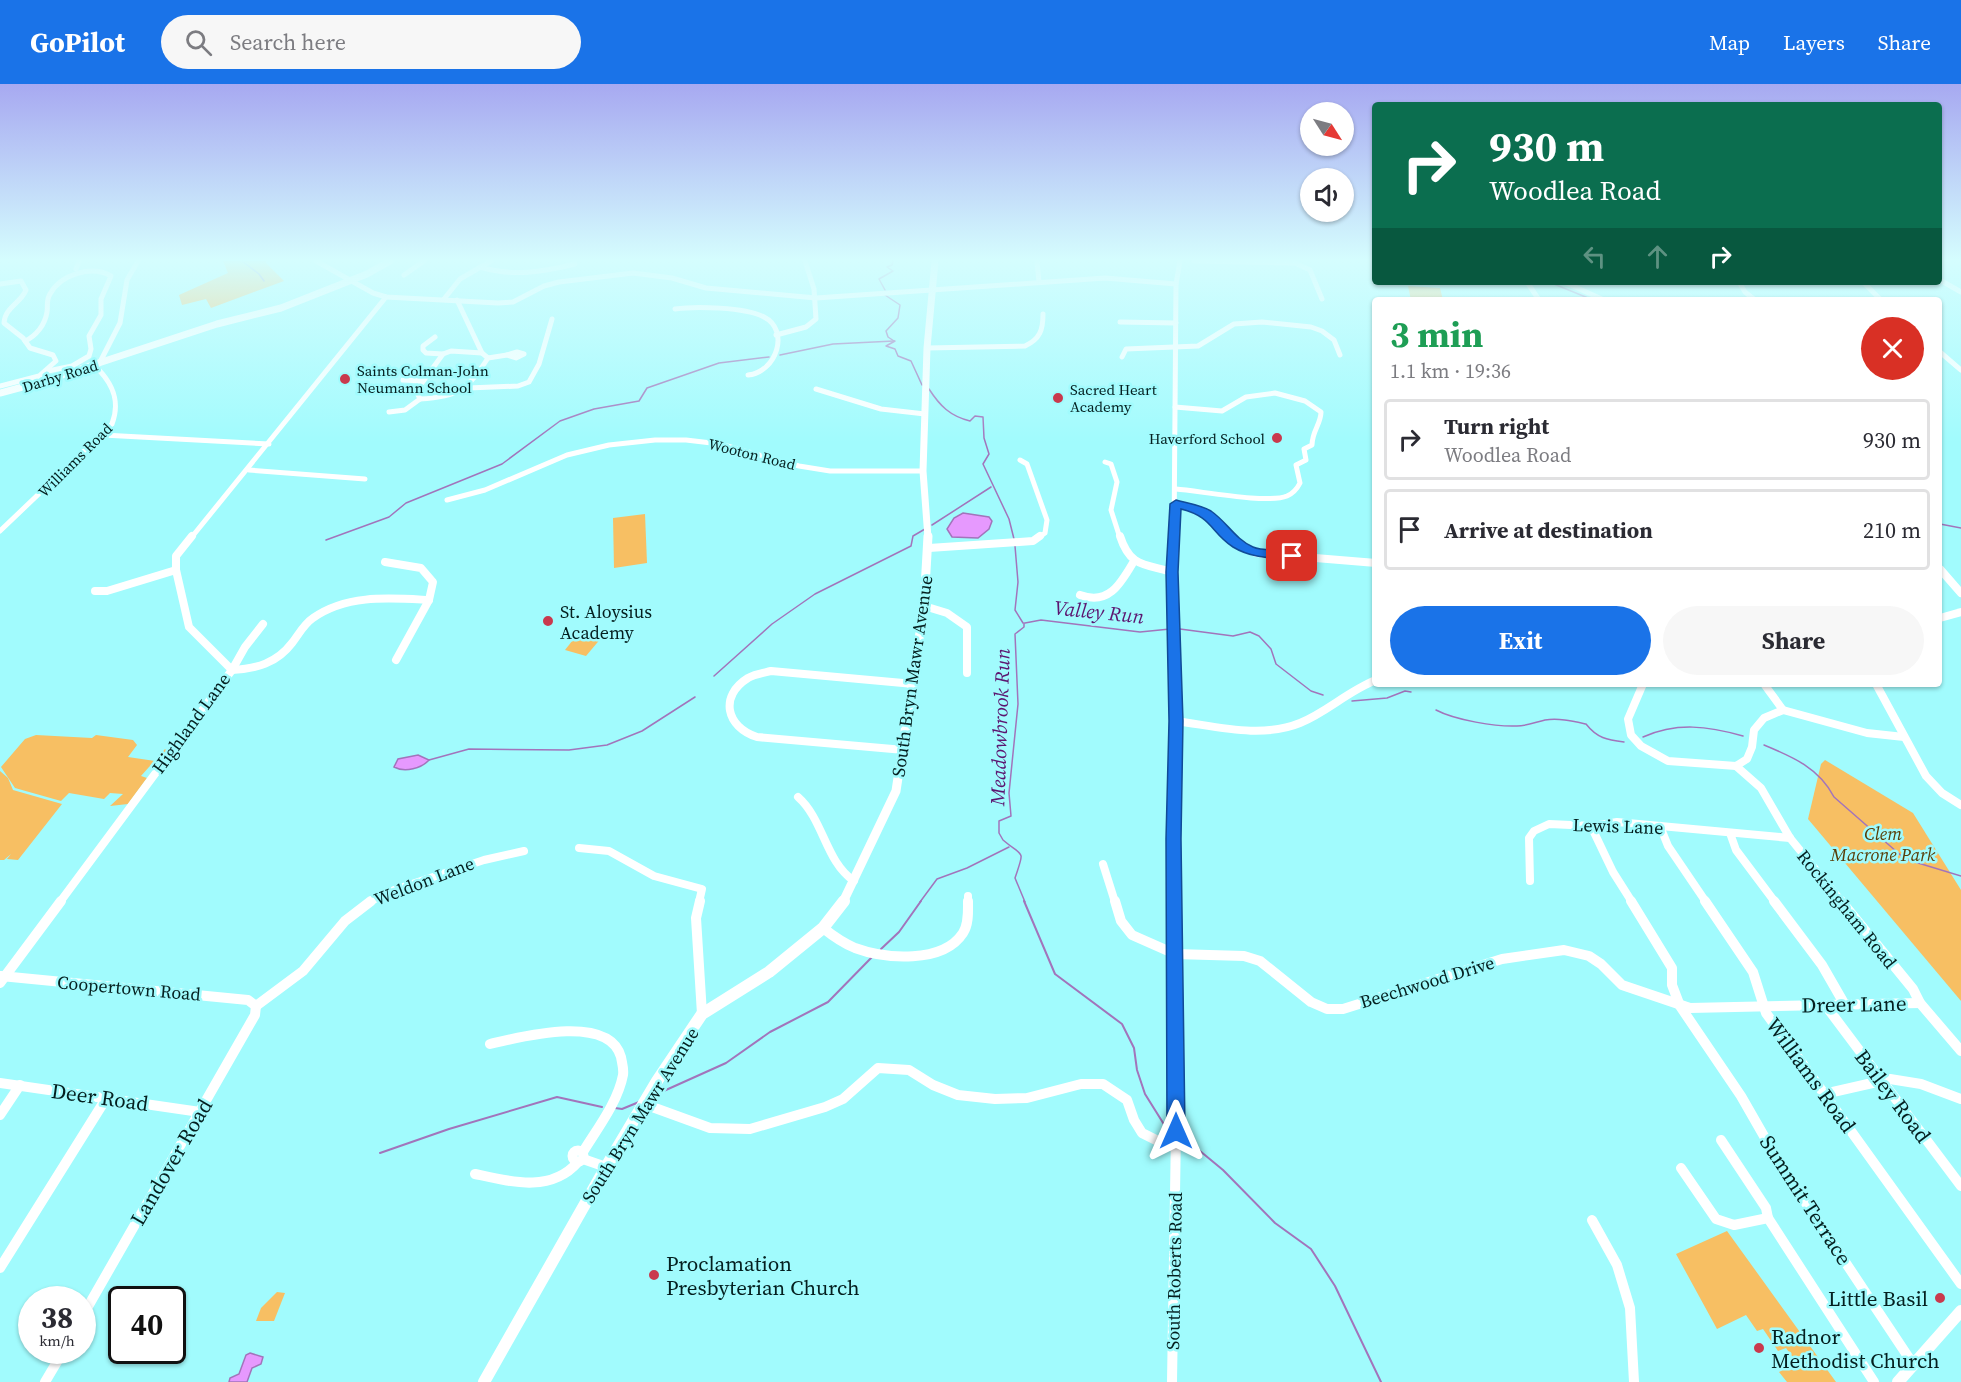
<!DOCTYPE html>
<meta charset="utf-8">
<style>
:root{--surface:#fff;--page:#f7f7f7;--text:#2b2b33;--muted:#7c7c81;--line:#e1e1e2;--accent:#1a73e8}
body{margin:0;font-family:"Source Serif 4",serif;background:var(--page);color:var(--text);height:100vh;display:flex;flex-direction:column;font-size:22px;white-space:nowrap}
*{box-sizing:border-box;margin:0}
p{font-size:20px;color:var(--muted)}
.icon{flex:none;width:33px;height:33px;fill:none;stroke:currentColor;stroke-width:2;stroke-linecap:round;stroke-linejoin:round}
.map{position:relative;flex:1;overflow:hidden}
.drawer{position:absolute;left:1372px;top:213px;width:570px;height:390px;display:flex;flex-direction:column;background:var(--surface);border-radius:6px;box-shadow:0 2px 4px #0004}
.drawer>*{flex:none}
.top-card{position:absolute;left:1372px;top:18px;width:570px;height:183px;border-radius:6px;box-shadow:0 2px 4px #0004;background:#0b6e4f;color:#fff;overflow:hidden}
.needle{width:39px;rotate:126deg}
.controls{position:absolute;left:1300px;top:18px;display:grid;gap:12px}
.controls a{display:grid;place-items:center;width:54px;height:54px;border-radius:50%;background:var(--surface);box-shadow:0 2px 4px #0004;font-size:30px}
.speed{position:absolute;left:18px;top:1202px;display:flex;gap:12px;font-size:30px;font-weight:700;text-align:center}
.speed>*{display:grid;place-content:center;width:78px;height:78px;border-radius:50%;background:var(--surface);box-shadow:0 2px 4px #0004;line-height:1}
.speed small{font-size:15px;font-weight:400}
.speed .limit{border:3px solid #111;border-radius:9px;background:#fff;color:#111}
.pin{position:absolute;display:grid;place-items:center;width:51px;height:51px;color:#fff;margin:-26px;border-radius:12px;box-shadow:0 3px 9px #0006}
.me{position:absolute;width:66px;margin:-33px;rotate:0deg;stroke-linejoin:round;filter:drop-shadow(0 0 4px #0008)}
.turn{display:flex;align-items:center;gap:21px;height:126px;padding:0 18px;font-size:27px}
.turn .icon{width:78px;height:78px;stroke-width:2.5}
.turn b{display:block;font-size:42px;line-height:51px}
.lanes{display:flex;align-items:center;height:57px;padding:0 18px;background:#0003;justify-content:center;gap:30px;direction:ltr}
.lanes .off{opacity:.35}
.round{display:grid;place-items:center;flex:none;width:63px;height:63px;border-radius:32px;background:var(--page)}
.overview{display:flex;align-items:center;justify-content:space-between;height:102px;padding:0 18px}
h1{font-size:36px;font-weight:700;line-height:45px;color:#1e9e55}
.cta{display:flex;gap:12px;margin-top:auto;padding:12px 18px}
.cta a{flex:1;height:69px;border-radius:36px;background:var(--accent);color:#fff;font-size:24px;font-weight:700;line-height:69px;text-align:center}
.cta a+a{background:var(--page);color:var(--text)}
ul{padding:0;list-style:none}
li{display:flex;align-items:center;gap:18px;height:81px;margin:0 12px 9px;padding:0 6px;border:3px solid var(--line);border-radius:6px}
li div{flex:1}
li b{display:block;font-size:22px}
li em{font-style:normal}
header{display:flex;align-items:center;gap:36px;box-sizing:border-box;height:84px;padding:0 30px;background:var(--accent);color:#fff}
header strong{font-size:28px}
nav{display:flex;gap:33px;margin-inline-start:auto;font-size:21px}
.search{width:420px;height:54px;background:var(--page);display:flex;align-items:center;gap:15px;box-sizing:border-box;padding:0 21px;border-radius:33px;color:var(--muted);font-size:22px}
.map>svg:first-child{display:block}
</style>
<header>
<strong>GoPilot</strong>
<div class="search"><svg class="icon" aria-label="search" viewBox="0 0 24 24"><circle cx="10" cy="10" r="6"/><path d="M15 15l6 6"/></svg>Search here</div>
<nav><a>Map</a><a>Layers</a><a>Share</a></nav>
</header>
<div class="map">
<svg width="1961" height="1298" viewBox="0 0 1961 1298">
<rect width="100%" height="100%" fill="#a1fbfd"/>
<g fill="#f7bf63">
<polygon points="223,177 266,177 266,179 284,197 211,224 206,215 182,221 179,211 228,189"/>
<polygon points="1408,202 1440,204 1443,216 1411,216"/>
<polygon points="645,430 647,479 614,484 613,434"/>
<polygon points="580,547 602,553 586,572 565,566"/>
<polygon points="36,651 92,654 96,651 133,656 137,661 128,673 155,677 165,665 167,667 155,683 149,683 141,692 147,694 128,720 110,722 123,710 110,709 104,715 69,709 61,717 15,704 1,683 25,655"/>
<polygon points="1825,676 1913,729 1961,806 1961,917 1808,735 1821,680"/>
<polygon points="0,687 8,694 13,706 62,720 18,776 7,775 11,770 4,776 0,776"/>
<polygon points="1727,1147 1836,1298 1787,1298 1779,1288 1797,1279 1786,1264 1778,1267 1763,1245 1757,1247 1746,1231 1717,1245 1676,1170"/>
<polygon points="277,1208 285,1209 274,1237 256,1237 261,1224"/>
</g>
<g fill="#e699fe" stroke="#a274bb" stroke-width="1.5">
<polygon points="963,429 989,433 992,437 989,445 978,454 952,453 947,445 954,434"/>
<path d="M418,671L429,676C422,684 405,689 394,683L398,675Z"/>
<polygon points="250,1269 263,1273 261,1280 252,1284 247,1298 229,1298 230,1294 239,1290 246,1271"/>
</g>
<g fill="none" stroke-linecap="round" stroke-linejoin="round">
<g stroke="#a274bb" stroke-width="1.5">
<polyline points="242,177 259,190 264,197"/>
<polyline points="1549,198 1593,216"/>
<polyline points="885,206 879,195 893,187 887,183 892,181 893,177"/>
<polyline points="885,211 900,221 898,234 886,247 888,253 894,257"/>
<polyline points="895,257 886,262 895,265 898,272 911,277 922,301"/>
<polyline points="780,271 833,260 894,257"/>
<path d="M929,305C940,322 950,332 970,337L975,332L983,333L984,354L989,370L983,380L1009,435L1014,455"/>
<polyline points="1940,440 1961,444"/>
<polyline points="932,441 991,403"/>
<polyline points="326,456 389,433 406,419 502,380 560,337 594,325 639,317 647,304 719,279 769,273"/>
<polyline points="1015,462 1018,498 1015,526 1023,539"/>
<path d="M1024,539V543L1015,550L1018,620L1009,709L1011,732L999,737V749L1003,756C1024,774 1025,764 1015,794L1025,818"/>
<polyline points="1025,539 1041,536 1140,548 1170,545"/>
<polyline points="1180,545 1233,552 1250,548 1259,552 1271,565 1276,580 1311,607 1323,611"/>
<polyline points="714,592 772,540 815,510 911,462 913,452 925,445"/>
<polyline points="1352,617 1387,614 1405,607 1411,608"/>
<path d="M1436,626C1455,636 1496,643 1517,642C1527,642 1536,638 1545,636C1559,634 1572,637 1586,640C1597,654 1607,656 1624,658"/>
<path d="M1643,653C1677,638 1708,642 1743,652"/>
<path d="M1764,661C1793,673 1819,684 1834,713L1905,775L1961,792"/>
<polyline points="429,676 469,665 569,666 607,661 642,647 695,613"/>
<polyline points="920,818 937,795 967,784 1009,763"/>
</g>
<g stroke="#a274bb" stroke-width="2">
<polyline points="1024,817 1055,890 1122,940 1134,964 1137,986 1145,1010 1170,1050"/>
<polyline points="881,865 899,848 921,817"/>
<polyline points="657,1010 726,979 770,948 828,918 873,872"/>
<polyline points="615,1024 622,1025 639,1018"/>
<polyline points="1181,1063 1200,1067 1223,1086 1275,1139 1311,1165 1335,1202 1381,1298"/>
<polyline points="380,1069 449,1045 557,1013 602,1023"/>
</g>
<g stroke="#fff" stroke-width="5">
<polyline points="316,177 373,209 386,213 498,219 513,218 544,202 559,198 633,189 672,194 706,204 816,214 1105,194 1176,200"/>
<polyline points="1037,177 1039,198"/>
<polyline points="1194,177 1295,179 1310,186 1322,215"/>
<path d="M480,183C513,193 542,188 575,180"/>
<polyline points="76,185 79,177"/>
<polyline points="404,191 424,177"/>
<polyline points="1940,196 1961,208"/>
<polyline points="1527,198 1539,216"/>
<polyline points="1564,198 1604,216"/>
<polyline points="1739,198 1745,208 1755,216"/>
<polyline points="1863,198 1881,216"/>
<path d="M0,200L21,197L26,206C21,219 5,223 4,239L23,254L30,264L53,271L56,277L39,292L0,302"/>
<polyline points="444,215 460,195 491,177"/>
<polyline points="457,216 482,269"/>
<path d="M675,225C695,222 745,223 764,233C790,246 777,288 748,291"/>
<polyline points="1120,238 1176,239"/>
<polyline points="776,251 806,243 816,235 814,205 805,177"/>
<polyline points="435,253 423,262 423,266 426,269 443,270"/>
<path d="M25,257C36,252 45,241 47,228C48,222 46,216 50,210C61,190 92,181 111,192L101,215V231L89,252L91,265L89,272L72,282L48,287"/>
<path d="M927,264L1025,262C1040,255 1043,246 1043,230"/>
<path d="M451,267L482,269L488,274C467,306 459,313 420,315L416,307L443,270Z"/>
<polygon points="517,268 524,270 516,274 507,271"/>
<polyline points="1940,268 1961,286"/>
<polyline points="1122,273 1126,265 1198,262 1234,240 1262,238 1311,243 1322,247 1334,256 1340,271"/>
<polyline points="488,274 507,271"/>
<polyline points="99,280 120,239 127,196 138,177"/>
<polyline points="403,296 423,297"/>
<polyline points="468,304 518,302 529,298 539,280 552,235"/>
<polyline points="816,305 881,325 925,330"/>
<path d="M1175,323L1222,327L1246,313L1275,309L1305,317L1321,328C1321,340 1312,347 1312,361L1304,365L1306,376L1296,381L1300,399C1297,405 1294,409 1287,412C1267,420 1201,407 1176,405"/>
<polyline points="389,328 405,326 420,315"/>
<polyline points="103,351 269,360"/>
<polyline points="1020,376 1027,380 1047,436 1045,449 1038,454"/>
<polyline points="1105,378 1111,380 1117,398 1111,426 1120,454"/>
<polyline points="249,386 365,395"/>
<polyline points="447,416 485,406 567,371 609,361 655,356 686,356 720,360 799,382 830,387 923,387"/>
<polyline points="1176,420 1201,426 1231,454"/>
<path d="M0,447L112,340C120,319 114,302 99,286L87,284"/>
<polyline points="191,454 386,213"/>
<polyline points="1174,454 1176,200 1180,177"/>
</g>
<g stroke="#fff" stroke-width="8">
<polyline points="192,452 176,472 176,486 189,543 232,586"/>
<path d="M1120,452C1130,483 1144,480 1172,488"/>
<polyline points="1174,452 1172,488 1176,637 1174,818"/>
<polyline points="1229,452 1236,459 1256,469 1376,479"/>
<polyline points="929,464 1033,457 1040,452"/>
<polyline points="385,478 421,484 433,498 429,516 396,576"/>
<polyline points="1940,485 1961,509"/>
<polyline points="95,507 107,507 176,486"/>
<path d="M1080,511C1109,522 1121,499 1134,477"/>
<polyline points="924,522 947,529 967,543 967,589"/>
<polyline points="1940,534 1961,528"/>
<path d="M232,586C256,585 277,579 292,559C299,550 304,540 313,534C347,510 390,514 429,516"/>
<polyline points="1643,600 1628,635 1631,651 1641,662 1668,677 1736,682 1747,675 1752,663 1754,646 1764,634 1783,626 1867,649 1904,653"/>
<polyline points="1764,600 1783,626"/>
<polyline points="1876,600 1926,692 1942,709 1961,721"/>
<path d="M1176,637C1215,642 1261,655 1300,639C1327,628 1348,607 1376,596"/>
<path d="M904,666L757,653C726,643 719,612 748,594C755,590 763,589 771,587L914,600"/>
<polyline points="1736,682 1761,704 1790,754 1842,818"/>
<path d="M798,713C824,736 825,777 854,797"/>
<polyline points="1591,742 1613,788 1632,818"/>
<polyline points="1660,742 1668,762 1706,818"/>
<polyline points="1730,749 1736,766 1775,818"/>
<polyline points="579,764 609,767 654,792 702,805 699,818"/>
<polyline points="1103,780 1115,818"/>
<polyline points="1530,797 1529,754 1534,747 1549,740 1593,742 1617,738 1790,754"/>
<polyline points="968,812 968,818"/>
<polyline points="60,818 232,586 245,563 263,540"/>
<polyline points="369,818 394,806 484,776 524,767"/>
</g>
<g stroke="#fff" stroke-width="10">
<polyline points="700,817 696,834 702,930"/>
<polyline points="1115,817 1121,837 1132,851 1175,870 1244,872 1260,877 1311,918 1327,925 1343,925 1502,875 1564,866 1589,872 1601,880 1622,901 1690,924 1920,919"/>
<polyline points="1631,817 1672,884 1672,901 1680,922 1741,1012 1780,1080 1913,1280"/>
<polyline points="1705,817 1753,888 1766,929 1961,1200"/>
<polyline points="1774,817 1822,881 1845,921"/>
<polyline points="1841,817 1913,905 1920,919 1961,967"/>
<path d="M823,844C833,852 843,859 855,864C885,875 943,880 963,849C969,840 968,827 968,817"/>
<polyline points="1,892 248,916 256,922"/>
<polyline points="0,899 61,817"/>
<polyline points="256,922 303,887 345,837 371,817"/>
<polyline points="1826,922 1961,1102"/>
<path d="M490,960C520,953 609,929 621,973C622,979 624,985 623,991C618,1018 597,1045 583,1068"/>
<polyline points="0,999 200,1028"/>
<polyline points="1824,1010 1890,995 1921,1000 1961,1015"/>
<polyline points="644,1020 710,1044 750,1045 825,1023 843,1015 878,984 909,986 933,1001 958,1011 995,1015 1027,1014 1081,1000 1103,1000 1127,1016 1134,1036 1142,1049 1156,1056 1175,1063"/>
<polyline points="0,1031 20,1001"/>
<polyline points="1721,1056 1766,1124 1768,1134"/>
<circle cx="578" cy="1072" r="5.5"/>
<polyline points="583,1075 606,1083"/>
<polyline points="1681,1084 1716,1135 1734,1141 1768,1134 1874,1298"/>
<path d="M475,1090C511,1098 551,1109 578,1078"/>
<polyline points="1592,1136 1617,1181 1630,1224 1634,1298"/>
<polyline points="0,1184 107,1013"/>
<polyline points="82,1233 255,931 256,922"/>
<polyline points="45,1298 64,1266"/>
<polyline points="1172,1298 1176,1047 1174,817"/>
</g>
<g stroke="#fff" stroke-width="7">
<polyline points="0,309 41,298 217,240 281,224 367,190 390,177"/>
<polyline points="928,454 923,387 927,264 935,177"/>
</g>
<polyline stroke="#fff" stroke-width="9" points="843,818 896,707 924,522 928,452"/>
<g stroke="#fff" stroke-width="12">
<polyline points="484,1298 606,1083 657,997 702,930 769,888 823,844 844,817"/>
<polyline points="1898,1298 1961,1227"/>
</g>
</g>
<linearGradient id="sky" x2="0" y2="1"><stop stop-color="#a7a9f1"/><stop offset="0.49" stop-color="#d5fdfe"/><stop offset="1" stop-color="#d5fdfe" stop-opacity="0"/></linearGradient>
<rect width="1961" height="358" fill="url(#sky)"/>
<path fill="#1a73e8" stroke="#114b97" stroke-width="1.5" d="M1176,416C1187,419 1201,421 1211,427C1227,438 1235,455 1253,463C1266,469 1288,462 1298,472L1292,476C1271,474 1251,474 1233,463C1210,448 1213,433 1181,425L1178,488L1183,637L1181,755L1185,1047L1182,1053L1176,1056L1169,1053L1167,1047L1166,755L1169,637L1166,488L1170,420Z"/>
<g fill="#c9394d" stroke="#a1fbfd" stroke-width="2">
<circle cx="345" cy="295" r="6"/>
<circle cx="1058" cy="314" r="6"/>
<circle cx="1277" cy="354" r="6"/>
<circle cx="548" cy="537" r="6"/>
<circle cx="654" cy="1191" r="6"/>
<circle cx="1940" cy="1214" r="6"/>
<circle cx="1759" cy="1264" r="6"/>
</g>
<g text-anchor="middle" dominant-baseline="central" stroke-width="5" stroke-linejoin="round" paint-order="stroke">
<g font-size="15" fill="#041f1f" stroke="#a1fbfd" text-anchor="start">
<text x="357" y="286">Saints Colman-John<tspan x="357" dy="17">Neumann School</tspan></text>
<text x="1070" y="305">Sacred Heart<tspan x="1070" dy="17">Academy</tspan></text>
<text x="1265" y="354" text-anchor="end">Haverford School</text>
</g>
<g font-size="15" fill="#041f1f" stroke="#a1fbfd">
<text transform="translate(60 292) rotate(-17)">Darby Road</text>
<text transform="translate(752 370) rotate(14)">Wooton Road</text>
<text transform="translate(75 376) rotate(-45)">Williams Road</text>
</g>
<g font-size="18" fill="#041f1f" stroke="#a1fbfd" text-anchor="start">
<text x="560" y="527">St. Aloysius<tspan x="560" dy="21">Academy</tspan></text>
</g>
<g font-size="18" fill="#041f1f" stroke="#a1fbfd">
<text transform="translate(912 592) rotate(-82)">South Bryn Mawr Avenue</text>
<text transform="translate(191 639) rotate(-54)">Highland Lane</text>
<text transform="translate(1618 742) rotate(2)">Lewis Lane</text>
<text transform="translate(424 797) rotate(-21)">Weldon Lane</text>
<text transform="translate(1847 825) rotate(51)">Rockingham Road</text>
<text transform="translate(1427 898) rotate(-17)">Beechwood Drive</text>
<text transform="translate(129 904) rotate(5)">Coopertown Road</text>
<text transform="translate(640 1031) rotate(-58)">South Bryn Mawr Avenue</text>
<text transform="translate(1174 1187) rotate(-89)">South Roberts Road</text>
</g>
<g font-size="18" font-style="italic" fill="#593d07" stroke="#a1fbfd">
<text x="1883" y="749">Clem<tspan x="1883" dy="21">Macrone Park</tspan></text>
</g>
<g font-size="20" font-style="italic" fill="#5c1670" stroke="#a1fbfd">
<text transform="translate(1099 528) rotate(6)">Valley Run</text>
<text transform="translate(1000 643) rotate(-88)">Meadowbrook Run</text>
</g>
<g font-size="21" fill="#041f1f" stroke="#a1fbfd">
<text transform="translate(1854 920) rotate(-1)">Dreer Lane</text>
<text transform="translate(1811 991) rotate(54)">Williams Road</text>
<text transform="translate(1893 1012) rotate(53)">Bailey Road</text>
<text transform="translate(100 1013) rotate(8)">Deer Road</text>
<text transform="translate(171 1078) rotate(-60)">Landover Road</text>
<text transform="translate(1806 1116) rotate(57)">Summit Terrace</text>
</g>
<g font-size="21" fill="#041f1f" stroke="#a1fbfd" text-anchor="start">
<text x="666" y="1179">Proclamation<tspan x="666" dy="24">Presbyterian Church</tspan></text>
<text x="1928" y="1214" text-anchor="end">Little Basil</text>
<text x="1771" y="1252">Radnor<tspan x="1771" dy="24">Methodist Church</tspan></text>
</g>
</g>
</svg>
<div class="controls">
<a><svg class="needle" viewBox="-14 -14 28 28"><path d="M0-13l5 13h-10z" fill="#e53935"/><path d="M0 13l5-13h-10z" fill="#7c7c81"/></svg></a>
<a><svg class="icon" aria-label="sound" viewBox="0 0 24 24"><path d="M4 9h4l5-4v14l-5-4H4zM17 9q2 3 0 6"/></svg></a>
</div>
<div class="speed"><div>38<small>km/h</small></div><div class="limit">40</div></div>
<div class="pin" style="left:1292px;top:472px;background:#d93025"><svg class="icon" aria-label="arrive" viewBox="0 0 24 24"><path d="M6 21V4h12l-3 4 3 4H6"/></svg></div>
<svg class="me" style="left:1176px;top:1047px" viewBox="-20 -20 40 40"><path d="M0-17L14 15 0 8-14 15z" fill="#1a73e8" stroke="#fff" stroke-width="4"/></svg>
<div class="top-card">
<div class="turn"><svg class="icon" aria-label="right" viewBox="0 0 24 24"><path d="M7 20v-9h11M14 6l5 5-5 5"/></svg><div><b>930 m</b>Woodlea Road</div></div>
<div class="lanes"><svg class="icon off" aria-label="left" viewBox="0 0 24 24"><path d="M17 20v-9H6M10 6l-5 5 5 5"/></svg><svg class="icon off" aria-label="ahead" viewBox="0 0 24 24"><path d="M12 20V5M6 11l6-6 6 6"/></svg><svg class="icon" aria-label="right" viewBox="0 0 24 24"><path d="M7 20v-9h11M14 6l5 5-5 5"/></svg></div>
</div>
<section class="drawer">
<div class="overview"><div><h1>3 min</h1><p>1.1 km · 19:36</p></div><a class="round" style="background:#d93025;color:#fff"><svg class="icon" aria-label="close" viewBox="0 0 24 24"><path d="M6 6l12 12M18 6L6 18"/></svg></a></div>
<ul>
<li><svg class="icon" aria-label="right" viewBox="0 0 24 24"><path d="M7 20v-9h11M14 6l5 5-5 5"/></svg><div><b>Turn right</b><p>Woodlea Road</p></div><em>930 m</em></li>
<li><svg class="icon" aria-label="arrive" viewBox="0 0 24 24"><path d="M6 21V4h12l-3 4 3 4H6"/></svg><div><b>Arrive at destination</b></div><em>210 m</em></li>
</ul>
<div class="cta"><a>Exit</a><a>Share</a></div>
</section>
</div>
